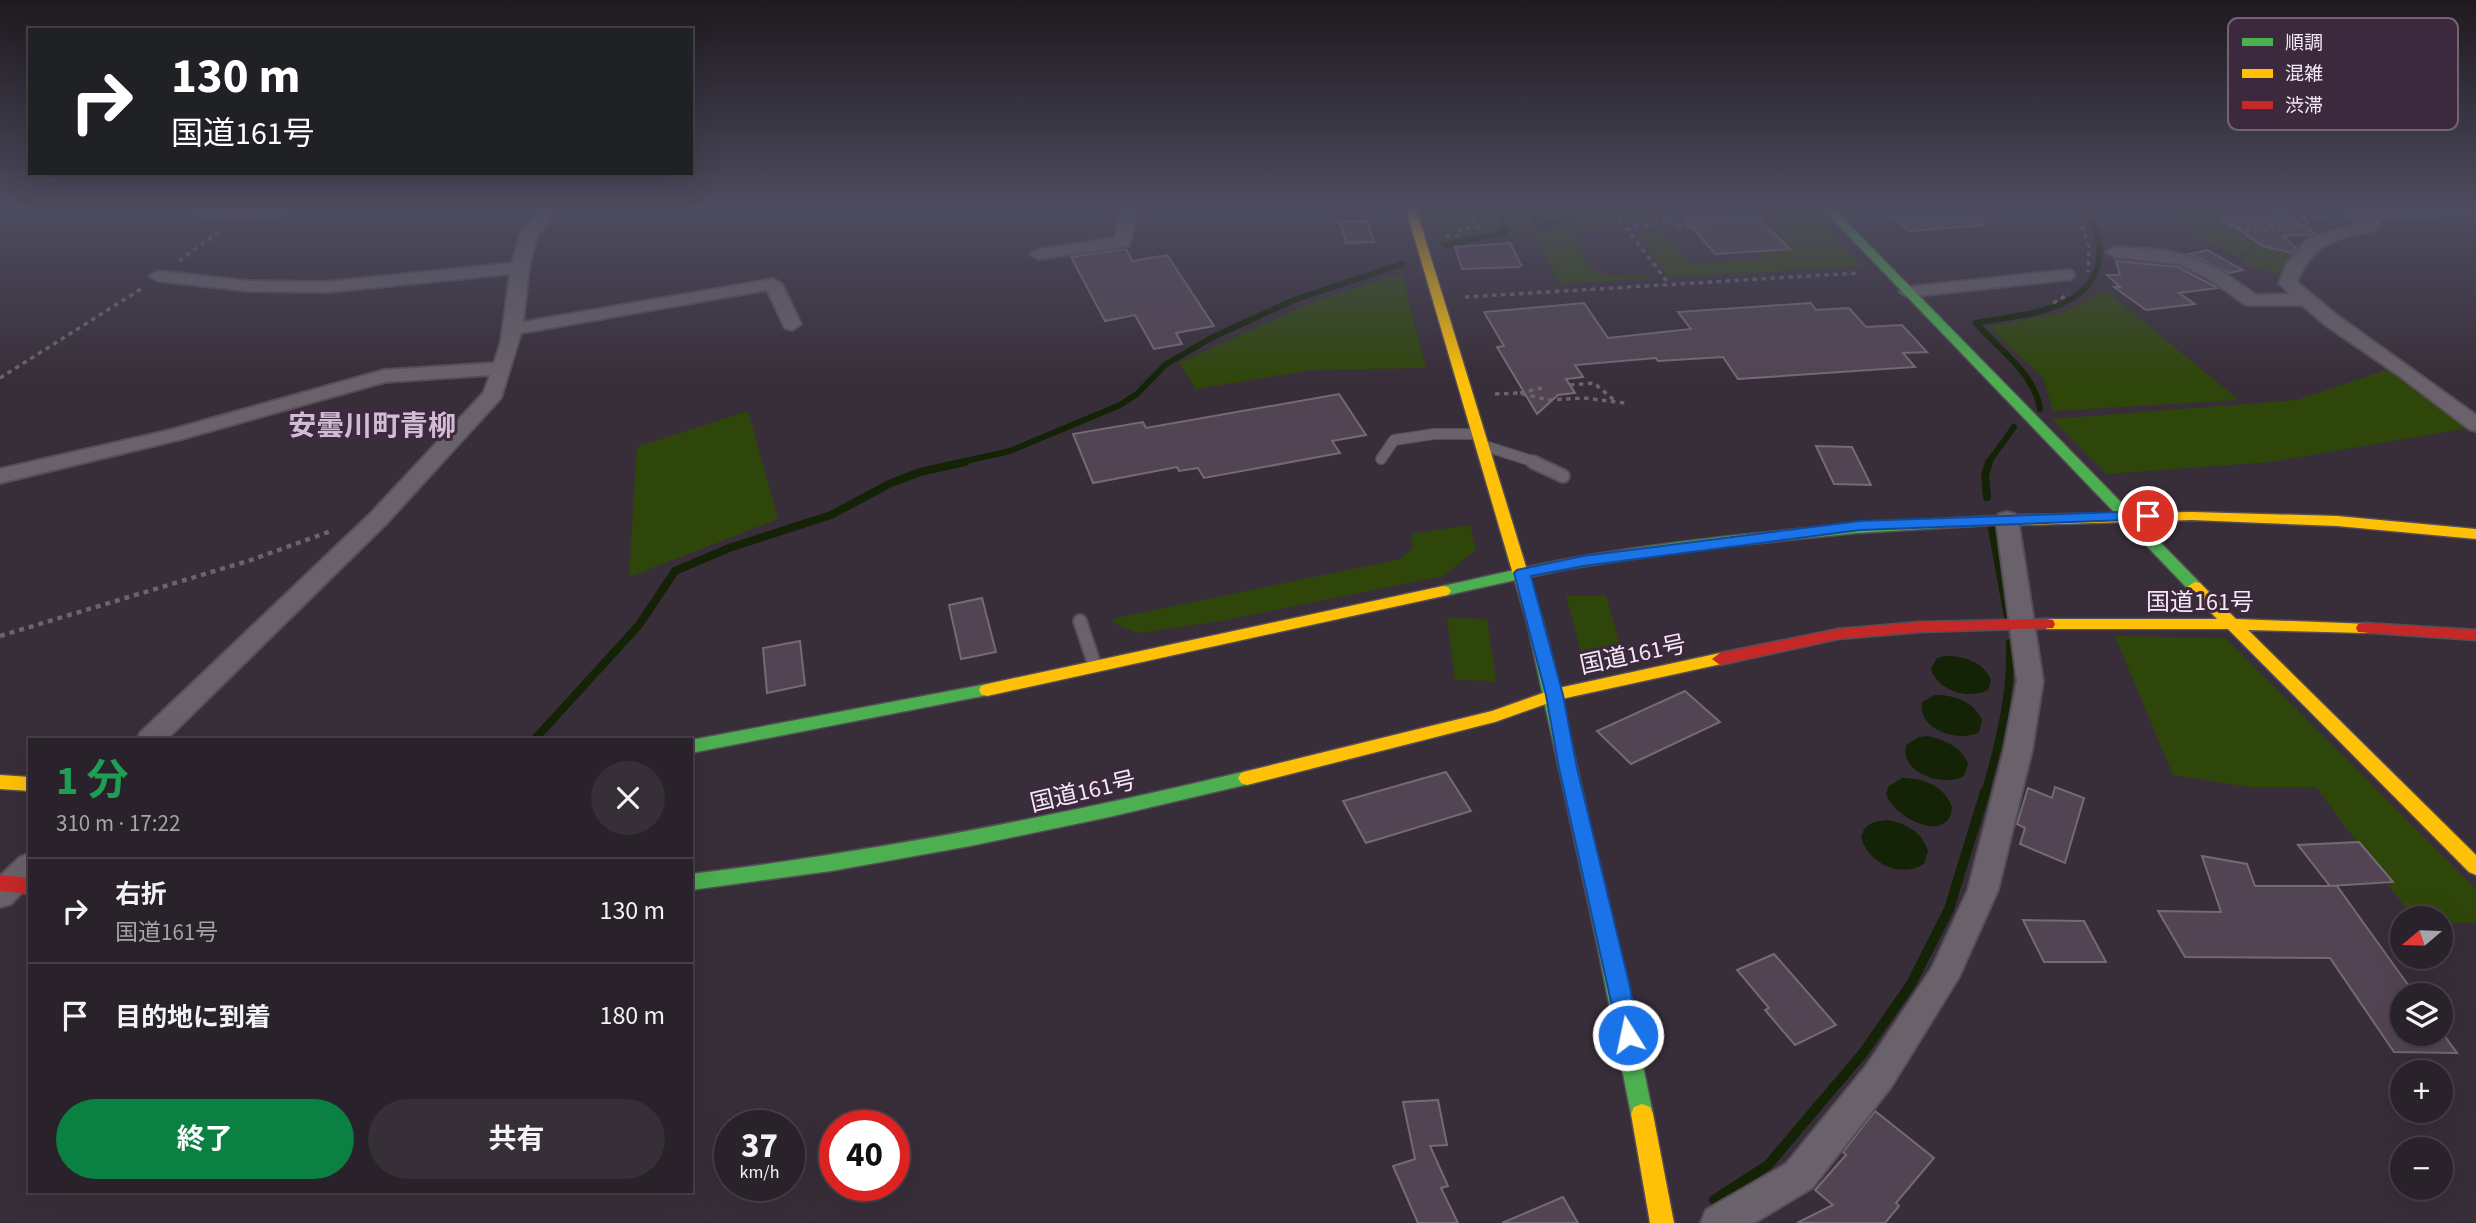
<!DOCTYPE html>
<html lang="ja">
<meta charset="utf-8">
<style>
:root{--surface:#2a222b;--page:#362f37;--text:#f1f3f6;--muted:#a5a4a9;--line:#463f47;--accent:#0b8043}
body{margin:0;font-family:"Source Sans 3","Noto Sans JP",sans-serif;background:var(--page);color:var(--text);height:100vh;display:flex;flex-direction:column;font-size:26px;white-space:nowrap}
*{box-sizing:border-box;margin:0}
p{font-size:23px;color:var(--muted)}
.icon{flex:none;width:38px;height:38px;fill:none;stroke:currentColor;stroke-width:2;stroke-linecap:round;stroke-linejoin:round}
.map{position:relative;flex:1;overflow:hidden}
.panel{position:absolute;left:28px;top:738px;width:665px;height:455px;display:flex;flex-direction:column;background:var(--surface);border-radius:0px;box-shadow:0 7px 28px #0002,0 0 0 2px var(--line)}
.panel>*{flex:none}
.top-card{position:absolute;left:28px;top:28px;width:665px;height:147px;border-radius:0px;box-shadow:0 7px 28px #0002,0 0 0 2px var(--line);background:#202124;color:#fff;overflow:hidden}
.needle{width:46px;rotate:251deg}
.controls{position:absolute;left:2390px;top:906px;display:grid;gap:14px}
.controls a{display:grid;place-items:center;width:63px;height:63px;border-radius:50%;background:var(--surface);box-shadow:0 7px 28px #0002,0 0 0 2px var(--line);font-size:35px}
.speed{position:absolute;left:714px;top:1110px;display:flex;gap:14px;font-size:35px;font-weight:700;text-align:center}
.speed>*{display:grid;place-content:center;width:91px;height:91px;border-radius:50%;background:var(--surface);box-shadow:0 7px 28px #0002,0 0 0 2px var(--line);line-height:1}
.speed small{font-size:18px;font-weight:400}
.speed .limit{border:10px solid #d22;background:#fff;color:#111}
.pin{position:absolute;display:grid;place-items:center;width:60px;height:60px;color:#fff;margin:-30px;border:4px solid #fff;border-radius:50%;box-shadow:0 2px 7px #0007}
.me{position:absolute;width:77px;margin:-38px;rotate:350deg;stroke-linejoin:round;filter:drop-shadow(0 0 5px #0008)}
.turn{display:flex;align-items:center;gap:24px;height:147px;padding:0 28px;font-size:32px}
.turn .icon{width:91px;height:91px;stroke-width:2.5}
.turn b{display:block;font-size:49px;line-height:60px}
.round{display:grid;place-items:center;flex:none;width:74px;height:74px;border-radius:37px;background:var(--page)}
.overview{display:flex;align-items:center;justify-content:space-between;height:119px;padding:0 28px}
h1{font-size:42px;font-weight:700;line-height:52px;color:#1e9e55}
.cta{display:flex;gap:14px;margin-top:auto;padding:14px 28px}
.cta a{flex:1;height:80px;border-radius:42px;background:var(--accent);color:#fff;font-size:28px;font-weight:700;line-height:80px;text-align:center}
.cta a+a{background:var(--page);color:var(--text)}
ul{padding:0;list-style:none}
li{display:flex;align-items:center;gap:21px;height:105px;padding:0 28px;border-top:2px solid var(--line)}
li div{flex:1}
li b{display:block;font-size:26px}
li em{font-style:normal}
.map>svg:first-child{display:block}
</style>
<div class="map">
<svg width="2476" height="1223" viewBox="0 0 2476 1223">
<rect width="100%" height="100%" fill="#382e39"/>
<g fill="#2f460b">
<polygon points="1434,209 1516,209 1527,233 1445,248"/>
<path d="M1519,209H1586L1529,217L1535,230L1544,231L1604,209H1659V220L1585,231L1577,240C1591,285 1613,275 1653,275L1655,278L1560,284Z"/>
<path d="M1776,209H1811L1861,267L1669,277L1635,231C1662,222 1674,244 1689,263L1765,259L1749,235L1755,226L1773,224V211Z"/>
<polygon points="2195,210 2243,239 2267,234 2281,242 2278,250 2294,255 2281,275 2248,265 2242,260 2258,243 2253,244 2240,259 2182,231 2179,226 2178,216"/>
<polygon points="1402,273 1426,368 1311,370 1196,389 1179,363 1313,302"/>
<polygon points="2105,290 2239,400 2053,411 2043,378 1989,327 2062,313"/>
<polygon points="2392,368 2469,428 2270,462 2107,474 2052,419 2297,400"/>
<polygon points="748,411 778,519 629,577 637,447"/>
<polygon points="1470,525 1476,550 1443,576 1221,621 1139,633 1111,622 1116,618 1401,559 1412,548 1411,534"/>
<polygon points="1566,596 1606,596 1623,655 1582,654"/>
<polygon points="1447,618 1487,619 1496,681 1455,680"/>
<polygon points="2115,636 2225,638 2476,889 2476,922 2441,924 2441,919 2414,919 2316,787 2249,787 2173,775"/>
</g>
<g fill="#142305">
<polygon points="1588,209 1603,209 1544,231 1532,226 1530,217"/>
<path d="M1945,656C1963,656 1983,661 1991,680L1988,690C1968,700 1938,691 1931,669L1937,658Z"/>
<path d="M1935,695C1955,695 1973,701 1982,720L1979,732C1959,743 1917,730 1922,702Z"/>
<path d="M1929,736C1947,741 1961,747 1968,764L1964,776C1944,788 1899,773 1906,745L1919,737Z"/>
<path d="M1902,778C1924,778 1944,786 1952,807C1950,845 1894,819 1886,794L1888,787Z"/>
<path d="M1888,820C1907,824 1922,832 1928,851L1924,864C1900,879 1868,863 1861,837C1865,823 1874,821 1888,820Z"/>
</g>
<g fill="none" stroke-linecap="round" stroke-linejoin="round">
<g stroke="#142305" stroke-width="6">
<polyline points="1446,245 1506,232 1499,209"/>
<path d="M2040,409C2034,372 1999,350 1976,323C2021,314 2106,312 2099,244C2098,232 2090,220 2085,209"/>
<polyline points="957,463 1010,451 1120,405 1137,394 1165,365 1211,338 1294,300 1402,264"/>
<polyline points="1988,463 2014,427"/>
</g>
<g stroke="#142305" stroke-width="8">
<polyline points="1987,497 1985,476 1989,462"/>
<polyline points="1992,529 2008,617"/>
<polyline points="534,740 639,625 675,571 729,548 831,515 891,483 920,472 965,462"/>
<path d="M1985,794C1999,744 2012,695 2010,643"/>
</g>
<polyline stroke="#142305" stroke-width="10" points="1714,1200 1768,1165 1863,1053 1911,984 1949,909 1985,792"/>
</g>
<g fill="#534454" stroke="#736b74" stroke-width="2">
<polygon points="1884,209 1983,209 1984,225 1909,231"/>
<polygon points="1749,210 1790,249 1715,254 1684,218"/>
<polygon points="2286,214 2316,234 2283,236 2296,248 2292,253 2263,246 2221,217"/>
<polygon points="1367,221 1374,242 1346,243 1340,222"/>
<polygon points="1510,243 1521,265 1519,267 1462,269 1455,247"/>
<polygon points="1126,249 1132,261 1167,255 1214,326 1176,333 1182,344 1154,349 1135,315 1105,321 1071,257"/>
<polygon points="2207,250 2243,270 2229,273 2189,254"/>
<polygon points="2116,261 2178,267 2218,288 2179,293 2195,304 2146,310 2114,287 2120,287 2107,275 2120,275"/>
<polygon points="1584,303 1608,338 1691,329 1678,312 1811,303 1816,310 1849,308 1866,327 1902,325 1927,352 1903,353 1915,367 1738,379 1723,357 1658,361 1656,358 1575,365 1583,377 1566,379 1575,393 1558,395 1537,414 1497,347 1504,346 1484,312"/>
<polygon points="1339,394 1366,435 1332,441 1340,453 1204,478 1198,468 1179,471 1177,467 1093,483 1073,434 1143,422 1146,428"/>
<polygon points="1816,446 1852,447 1871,485 1834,484"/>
<polygon points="982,598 996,652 961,659 949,605"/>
<polygon points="800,641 805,685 767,693 763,648"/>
<polygon points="1685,691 1720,722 1631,764 1597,731"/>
<polygon points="1446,772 1471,811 1366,843 1343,801"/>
<polygon points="2055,787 2084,798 2065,863 2020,844 2025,828 2017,824 2028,788 2052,798"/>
<polygon points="2359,842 2393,882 2330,886 2298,845"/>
<polygon points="2202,856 2247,864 2255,886 2337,886 2416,996 2403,996 2403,1034 2441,1034 2441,1031 2457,1053 2394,1052 2330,958 2185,957 2158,911 2221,912"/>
<polygon points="2023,920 2084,921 2106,962 2044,962"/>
<polygon points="1774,954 1836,1025 1795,1045 1765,1010 1769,1008 1737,970"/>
<polygon points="1438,1100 1447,1145 1430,1146 1448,1186 1441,1188 1458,1223 1418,1223 1393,1166 1415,1159 1403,1102"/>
<polygon points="1875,1111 1934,1158 1896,1203 1899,1206 1885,1223 1797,1223 1833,1205 1815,1190 1846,1155 1843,1152"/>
<polygon points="1563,1197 1578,1223 1502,1223"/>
</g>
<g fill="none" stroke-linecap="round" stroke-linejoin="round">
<g stroke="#564d57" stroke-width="12">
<g id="lane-far1">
<polyline points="1485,446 1538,463"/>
<polyline points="1381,459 1394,440 1434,434 1478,434"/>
</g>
</g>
<g stroke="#564d57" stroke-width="16">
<g id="lane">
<polyline points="1533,462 1563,476"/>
<polyline points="1080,621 1095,666"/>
</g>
</g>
<g stroke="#564d57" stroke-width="4">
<g id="street">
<polygon points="172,209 308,209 300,214 242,219 180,214"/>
<polygon points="540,209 557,209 537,236 529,268 523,322 773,279 782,284 801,324 792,330 785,328 767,290 521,333 501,398 387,523 166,740 137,740 140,733 371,513 484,392 490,375 385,382 182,439 0,483 0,469 170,430 384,370 494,363 501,341 510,274 327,292 248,291 158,281 149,276 158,271 248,281 327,282 512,263 520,235"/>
<polygon points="1122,209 1138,209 1129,246 1039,259 1030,254 1039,249 1115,238"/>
<path d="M2336,209H2476V214L2379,219L2378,229C2336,241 2316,238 2297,282L2338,316L2476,415V431L2469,429L2398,375L2324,324L2302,305H2246L2208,278L2179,264L2115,257L2106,252L2115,247L2163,250L2185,255L2220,270L2256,295L2290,294L2279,283L2287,264L2307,239L2362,223Z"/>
<polygon points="2066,270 2072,271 2075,275 2072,279 1908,297 1899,292 1908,287"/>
<polygon points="2007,512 2015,514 2018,519 2043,681 2032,750 1998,890 1959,977 1891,1087 1812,1188 1754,1223 1701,1223 1706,1210 1786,1164 1867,1065 1932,968 1968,890 2004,750 2017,681 1996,519 1999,514"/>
<polygon points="30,853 30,884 11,904 0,907 0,876 20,857"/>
</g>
</g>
<g stroke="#564d57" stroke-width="3">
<g id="fast">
<polygon points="1823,209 1834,209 2200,583 2203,587 2200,591 2190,591"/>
<path d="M2020,515L2025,517L2027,520L2025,523L1856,533L1692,550L1566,569L1443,596L1435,591L1443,586C1490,576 1537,564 1584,556C1728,532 1874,521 2020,515Z"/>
<polygon points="1535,617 1543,622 1548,640 1617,943 1653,1114 1650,1121 1642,1124 1634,1121 1631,1114 1597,943 1527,622"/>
<polygon points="987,684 993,686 995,690 993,694 691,753 691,740"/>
<path d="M1247,771L1253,773L1256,778L1253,783L1109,817L970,846L831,871L691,890V874C879,851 1063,815 1247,771Z"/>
</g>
</g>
<g stroke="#564d57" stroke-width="3">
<g id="slow">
<polygon points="1406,209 1416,209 1543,622 1541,626 1529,626 1527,622"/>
<polygon points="2192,512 2337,516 2476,529 2476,539 2337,526 2192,520 2020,525 2013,520 2020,515"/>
<polygon points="2195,582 2200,583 2236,619 2370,624 2372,628 2370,632 2364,633 2248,630 2476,855 2476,875 2469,872 2228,629 2047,629 2039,624 2047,619 2217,619 2187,587"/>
<polygon points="1443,586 1448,587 1451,591 1448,595 987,696 981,694 979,690 981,686 987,684"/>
<polygon points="1720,653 1726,655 1728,659 1726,663 1557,700 1495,722 1247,785 1241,783 1238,778 1241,773 1247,771 1492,711 1554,689"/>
<polygon points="0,775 30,777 30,791 0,789"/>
<polygon points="1642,1104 1650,1107 1653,1114 1674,1223 1650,1223 1631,1114 1634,1107"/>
</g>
</g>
<g stroke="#564d57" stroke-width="3">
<g id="jam">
<polygon points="2047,619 2053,620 2055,624 2053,628 1920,632 1838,639 1720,665 1712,659 1720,653 1838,629 1920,622"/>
<polygon points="2364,623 2476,630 2476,640 2358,632 2356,628 2358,624"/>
<polygon points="0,875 30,878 30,894 0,891"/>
</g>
</g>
<g stroke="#6b646c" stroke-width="3.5" stroke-dasharray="4.5 4.5" stroke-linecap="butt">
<polyline points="1664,209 1664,217 1669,222 1634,226 1628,230 1668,283"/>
<polyline points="2076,209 2089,247 2088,272"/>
<path d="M2257,213H2208C2230,227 2249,235 2275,227"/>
<polyline points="1439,215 1450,215 1452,220 1478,222 1479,227"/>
<polyline points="1714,218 1738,217"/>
<polyline points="2252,220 2283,227 2310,223 2305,218 2330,217"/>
<polyline points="2263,220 2257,213 2293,212 2305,218"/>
<polyline points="1669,222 1681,227 1700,228 1704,232"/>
<polyline points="1700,228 1715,222 1705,209"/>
<polyline points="1628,230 1619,221 1619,215 1642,209"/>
<polyline points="1446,236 1461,235 1460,229 1479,227"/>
<polyline points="179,261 220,231"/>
<polyline points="1465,297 1858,273"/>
<polyline points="2053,303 2069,294"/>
<polyline points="0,378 144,287"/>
<polyline points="1570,385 1594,383 1615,401"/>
<polyline points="1520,393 1546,387"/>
<polyline points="1495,394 1519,393 1549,400 1584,398 1625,403"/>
</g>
<polyline stroke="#6b646c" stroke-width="4.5" stroke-dasharray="5 5" stroke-linecap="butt" points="0,636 251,560 331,531"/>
<use href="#lane-far1" stroke="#6a626b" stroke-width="10"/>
<use href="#lane" stroke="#6a626b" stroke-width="12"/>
<use href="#street" fill="#6a626b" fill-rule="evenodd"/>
<use href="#fast" fill="#4caf50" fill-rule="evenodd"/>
<use href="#slow" fill="#ffc107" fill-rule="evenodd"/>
<use href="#jam" fill="#c62828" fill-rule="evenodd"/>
</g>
<linearGradient id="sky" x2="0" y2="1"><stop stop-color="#1f191f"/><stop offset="0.55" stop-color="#4d4c5f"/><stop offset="1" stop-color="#4d4c5f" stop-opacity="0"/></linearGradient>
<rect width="2476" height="380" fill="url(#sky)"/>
<polygon fill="#1a73e8" stroke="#114b97" stroke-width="2" points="2148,511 2153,513 2155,516 2153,519 1860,530 1583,566 1531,576 1563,695 1577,768 1630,987 1638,1035 1635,1042 1628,1044 1620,1042 1559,768 1546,695 1514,573 1517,570 1583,556 1860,521"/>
<g text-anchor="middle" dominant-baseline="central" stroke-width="6" stroke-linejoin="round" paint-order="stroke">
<g font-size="24" fill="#f5e8f6" stroke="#3c293d">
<text x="2200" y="602">国道161号</text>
<text transform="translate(1633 655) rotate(-12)">国道161号</text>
<text transform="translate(1083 792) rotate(-13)">国道161号</text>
</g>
<g font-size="28" font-weight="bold" fill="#d3bbd5" stroke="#3c293d">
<text x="372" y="426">安曇川町青柳</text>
</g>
</g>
<rect x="2228" y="18" width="230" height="112" rx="10" fill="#3c293d" stroke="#746274" stroke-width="2"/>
<rect x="2242" y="38" width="31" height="8" fill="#4caf50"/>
<rect x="2242" y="69" width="31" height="9" fill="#ffc107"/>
<rect x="2242" y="101" width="31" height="8" fill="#c62828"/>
<g font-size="19" fill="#f5e8f6">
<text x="2285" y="49">順調</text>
<text x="2285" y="80">混雑</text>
<text x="2285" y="112">渋滞</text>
</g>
</svg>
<div class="controls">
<a><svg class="needle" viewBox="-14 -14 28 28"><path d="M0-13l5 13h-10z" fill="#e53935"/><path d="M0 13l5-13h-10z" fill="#a5a4a9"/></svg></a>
<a><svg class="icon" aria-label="layers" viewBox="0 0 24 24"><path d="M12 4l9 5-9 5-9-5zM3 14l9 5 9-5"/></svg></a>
<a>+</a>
<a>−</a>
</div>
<div class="speed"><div>37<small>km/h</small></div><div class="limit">40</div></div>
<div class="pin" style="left:2148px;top:516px;background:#d93025"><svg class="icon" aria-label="arrive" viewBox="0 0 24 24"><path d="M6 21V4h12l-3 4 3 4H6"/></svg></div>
<svg class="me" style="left:1628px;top:1035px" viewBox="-20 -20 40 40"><circle r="17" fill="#1a73e8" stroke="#fff" stroke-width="3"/><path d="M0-11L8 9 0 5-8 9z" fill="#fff"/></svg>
<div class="top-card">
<div class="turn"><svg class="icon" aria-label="right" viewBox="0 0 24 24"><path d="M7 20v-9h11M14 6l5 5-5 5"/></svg><div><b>130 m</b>国道161号</div></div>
</div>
<section class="panel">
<div class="overview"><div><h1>1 分</h1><p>310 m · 17:22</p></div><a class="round"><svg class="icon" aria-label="close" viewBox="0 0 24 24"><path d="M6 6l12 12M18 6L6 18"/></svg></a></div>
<ul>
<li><svg class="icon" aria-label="right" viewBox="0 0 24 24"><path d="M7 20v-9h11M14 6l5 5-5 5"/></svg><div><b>右折</b><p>国道161号</p></div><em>130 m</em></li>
<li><svg class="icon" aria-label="arrive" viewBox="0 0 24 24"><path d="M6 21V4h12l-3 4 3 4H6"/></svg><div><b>目的地に到着</b></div><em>180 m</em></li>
</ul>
<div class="cta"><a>終了</a><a>共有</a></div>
</section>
</div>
